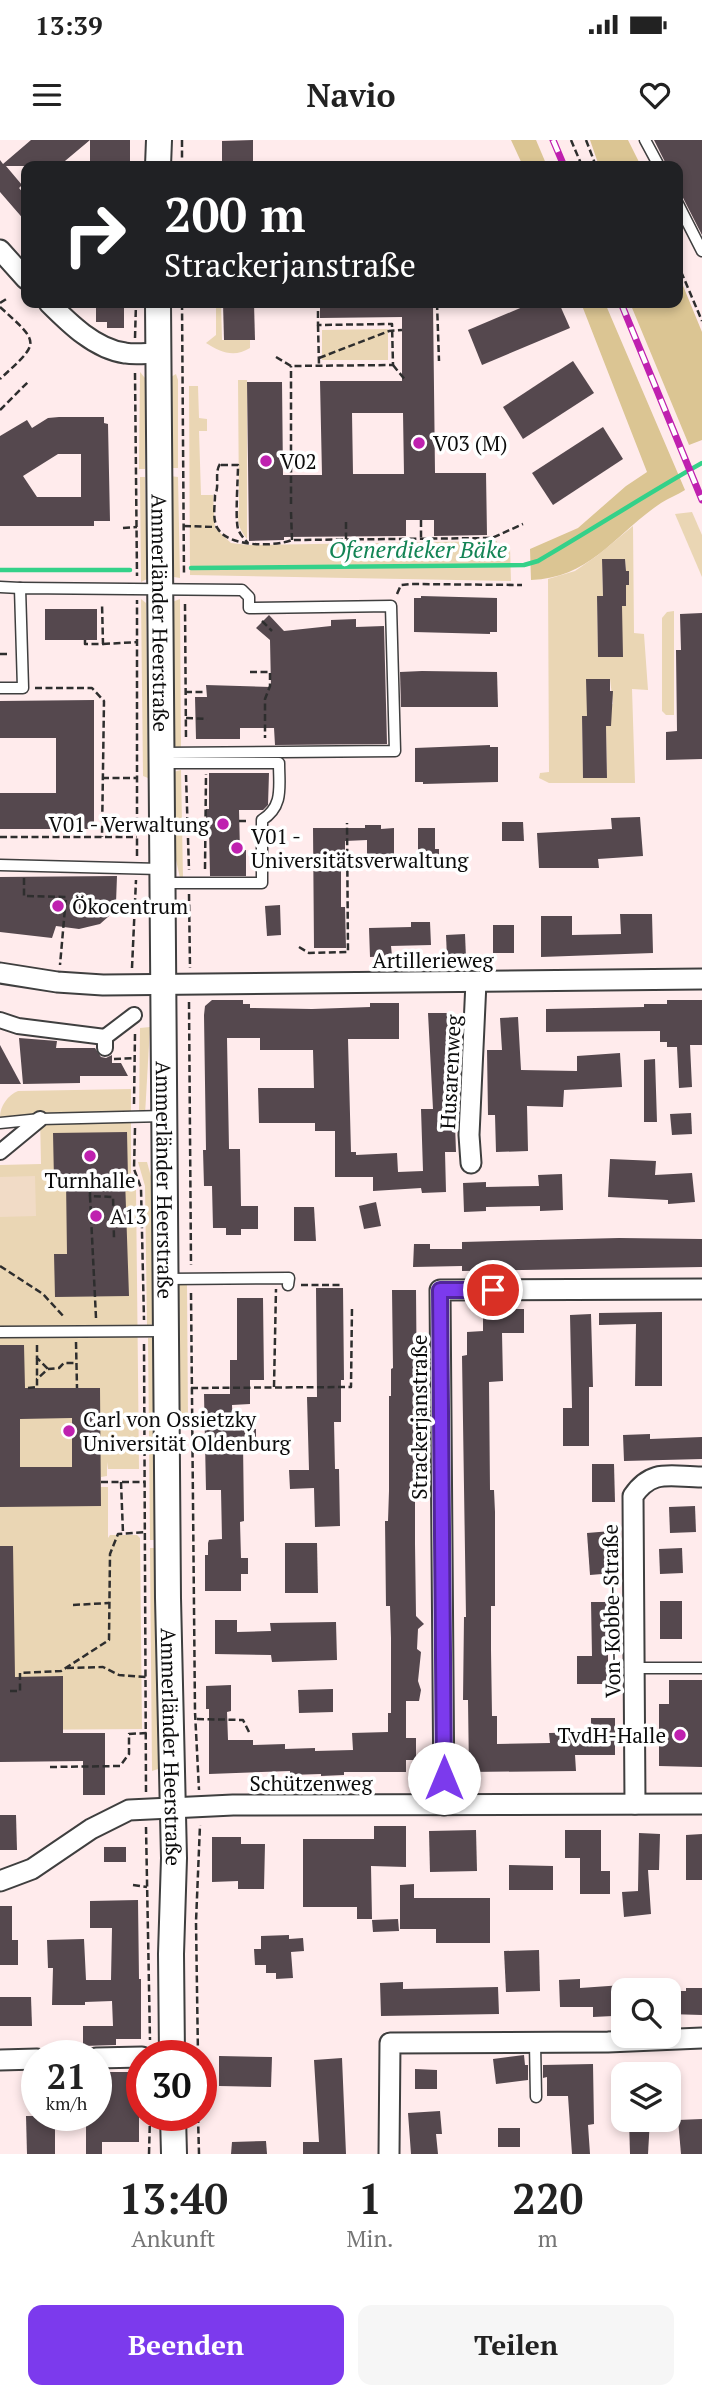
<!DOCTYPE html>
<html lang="de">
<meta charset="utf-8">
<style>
:root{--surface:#fff;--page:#f6f6f6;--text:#222;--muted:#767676;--accent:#7c3aed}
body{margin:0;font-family:"PT Serif",serif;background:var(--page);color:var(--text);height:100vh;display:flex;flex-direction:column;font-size:26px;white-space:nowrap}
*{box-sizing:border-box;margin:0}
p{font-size:23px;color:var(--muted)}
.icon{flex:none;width:38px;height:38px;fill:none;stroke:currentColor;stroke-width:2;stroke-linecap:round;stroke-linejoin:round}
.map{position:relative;height:2014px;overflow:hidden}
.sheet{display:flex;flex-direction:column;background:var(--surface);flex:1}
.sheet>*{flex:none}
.hud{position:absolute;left:21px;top:21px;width:662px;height:147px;border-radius:14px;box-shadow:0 4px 10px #0003;background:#202124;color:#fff;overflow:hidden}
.tools{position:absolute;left:611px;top:1838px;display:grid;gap:14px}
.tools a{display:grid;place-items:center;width:70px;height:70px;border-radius:14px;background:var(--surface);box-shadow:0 4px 10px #0003;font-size:35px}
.speed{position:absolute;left:21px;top:1900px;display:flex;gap:14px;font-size:35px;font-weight:700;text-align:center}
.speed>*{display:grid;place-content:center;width:91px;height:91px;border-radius:50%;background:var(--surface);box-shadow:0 4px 10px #0003;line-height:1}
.speed small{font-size:18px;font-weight:400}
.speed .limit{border:10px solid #d22;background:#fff;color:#111}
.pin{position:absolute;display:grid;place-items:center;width:60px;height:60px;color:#fff;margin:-30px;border:4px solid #fff;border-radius:50%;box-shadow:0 2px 7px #0007}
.me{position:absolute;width:77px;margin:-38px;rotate:0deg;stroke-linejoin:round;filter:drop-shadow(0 0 5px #0008)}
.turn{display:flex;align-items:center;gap:24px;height:147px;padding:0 28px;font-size:32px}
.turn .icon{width:91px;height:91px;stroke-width:2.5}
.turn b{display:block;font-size:49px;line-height:60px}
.eta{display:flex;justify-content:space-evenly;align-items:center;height:119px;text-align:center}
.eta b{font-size:42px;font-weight:700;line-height:49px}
.primary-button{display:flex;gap:14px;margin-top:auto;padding:14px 28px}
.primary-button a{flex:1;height:80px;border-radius:14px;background:var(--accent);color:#fff;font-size:28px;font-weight:700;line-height:80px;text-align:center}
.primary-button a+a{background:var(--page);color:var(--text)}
.status{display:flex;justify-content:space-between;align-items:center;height:49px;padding:0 35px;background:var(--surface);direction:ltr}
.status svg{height:19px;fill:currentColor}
header{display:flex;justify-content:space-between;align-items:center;height:91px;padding:0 28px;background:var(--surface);font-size:32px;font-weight:700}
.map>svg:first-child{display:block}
</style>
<div class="status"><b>13:39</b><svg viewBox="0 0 49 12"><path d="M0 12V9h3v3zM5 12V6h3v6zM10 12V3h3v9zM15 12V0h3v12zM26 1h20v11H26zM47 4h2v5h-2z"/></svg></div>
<header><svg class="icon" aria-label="menu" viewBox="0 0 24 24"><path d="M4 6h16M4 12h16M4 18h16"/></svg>Navio<svg class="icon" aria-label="heart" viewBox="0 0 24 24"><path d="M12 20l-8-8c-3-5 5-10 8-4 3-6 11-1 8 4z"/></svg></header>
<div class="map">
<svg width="702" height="2014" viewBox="0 0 702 2014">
<rect width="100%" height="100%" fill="#ffebec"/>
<g fill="#ead6b4" fill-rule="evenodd">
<path d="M216,163H221L222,200H250V208C234,218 220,212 206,203L216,195Z"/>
<polygon points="388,189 388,220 322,220 322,190"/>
<polygon points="140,232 145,238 145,329 139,329"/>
<polygon points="176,234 178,240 178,328 171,328 170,243 171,237"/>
<path d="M238,240H247V399C238,388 237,381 239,367Z"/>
<polygon points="189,246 198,246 199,278 207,279 207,291 199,291 201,355 213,355 215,388 231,403 248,405 497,401 498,407 510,407 511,441 190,435"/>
<polygon points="170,336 178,337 180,438 174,437 171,430"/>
<polygon points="140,337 145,337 147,439 141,442"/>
<polygon points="692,372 702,395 702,437 675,374"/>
<path d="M633,386L634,493L644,494L648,550L632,549L635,643H549L539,638L540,633L549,632L548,439L575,431L598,415ZM602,419H625L626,431H629L628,445H626V466H622V517H598L597,457L603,456ZM610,539L613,564L610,565L611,586H606L607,638H583L582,576H587Z"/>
<polygon points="141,459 146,463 148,638 143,636"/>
<polygon points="180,459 181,610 174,605 172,462"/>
<polygon points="674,471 674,575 666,575 662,571 662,478 667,472"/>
<polygon points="181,630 183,738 180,738 174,711 173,632"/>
<polygon points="150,887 145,975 139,975 140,888"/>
<path d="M131,949V1033L136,1047L139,1329H108L107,1322V1336L101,1337V1347H108V1398L110,1395H137L140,1398L142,1589L0,1590V1025L41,1024L40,976L0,977C0,966 8,955 18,951Z"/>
<polygon points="138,1022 147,1022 153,1044 154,1184 147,1185 145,1046"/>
<polygon points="179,1145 187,1145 188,1279 180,1279"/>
<polygon points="154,1197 155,1400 150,1400 148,1198"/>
<polygon points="150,1408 155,1408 158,1624 158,1629 152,1631"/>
</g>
<g fill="#dbc593">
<polygon points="511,0 536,0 547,26 523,26"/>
<polygon points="590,0 628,0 641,26 599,26"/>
<polygon points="677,131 702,192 702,300 689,305 630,163 677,163"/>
<path d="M581,163H605L685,350C677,355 669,358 661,363C616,393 591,438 531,440L530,409L578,388L626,346L647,332Z"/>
</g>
<polygon fill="#f1dbc6" points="35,1036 36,1076 0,1077 0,1037"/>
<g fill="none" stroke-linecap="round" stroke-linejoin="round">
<g stroke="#34d189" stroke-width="4.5">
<path d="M191,428L524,425L538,421C593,389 647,354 702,323"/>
<polyline points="0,430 130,430"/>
</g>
</g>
<g fill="#55484e" fill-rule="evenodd">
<polygon points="31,0 130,0 130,26 94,26 94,21 90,21 90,0 59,26 6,26 22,45 19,48 26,56 26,82 0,52 0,20 3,24"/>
<polygon points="253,0 253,26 222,26 222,1"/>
<polygon points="654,0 702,0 702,95 677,46 677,26 667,26"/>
<polygon points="96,163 124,163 124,188 107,188 107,182 96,182"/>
<polygon points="223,163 254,163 255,200 224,200"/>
<path d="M320,163H433L435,333H486L487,395L434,396V380H406V396L284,397V400L249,401L247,242H282L283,335H322L320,241H402V177L320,178ZM352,273H403L404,334H353Z"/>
<polygon points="532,163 559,163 570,188 482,225 468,190"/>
<polygon points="573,221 594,253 523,299 503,267"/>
<path d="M59,277H104V283L108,284L110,381H94V386H0V296L27,280L32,288L48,278ZM58,314H81V357H37L23,336Z"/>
<polygon points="603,287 623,319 553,365 532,333"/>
<polygon points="602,419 625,419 626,431 629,431 629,445 626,445 626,466 622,466 623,517 598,517 597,456 603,456"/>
<polygon points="421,456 497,458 497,492 490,492 490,494 414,492 414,458 421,458"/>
<rect x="45" y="469" width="52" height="31"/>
<polygon points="702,473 702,619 666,620 666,592 677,591 676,510 681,510 680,474"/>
<polygon points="269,475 284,491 331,486 331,480 356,479 356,487 384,486 387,604 275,605 274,588 240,588 240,599 196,599 195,557 207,557 206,545 271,547 270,500 256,488"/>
<polygon points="422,531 497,532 498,567 401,567 400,532"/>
<polygon points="586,539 610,539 610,551 613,551 611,586 606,586 607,638 583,638 582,576 587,576"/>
<polygon points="94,560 94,689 0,689 0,653 56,653 56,598 0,598 0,561"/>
<polygon points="490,605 490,607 498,607 498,642 423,644 423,642 415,642 415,608"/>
<polygon points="209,633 269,633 268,665 263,670 239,670 240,711 246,710 246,736 210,736 209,688 206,688 206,669 209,669"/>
<polygon points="640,677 643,716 598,719 599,728 539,728 537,693 612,689 611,678"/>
<polygon points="502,682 523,682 524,701 502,701"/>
<polygon points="365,685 381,685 381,689 394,688 394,719 381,719 381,715 367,716 367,700 345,701 345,727 341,727 341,767 345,767 346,808 314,808 313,688 365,688"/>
<polygon points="418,688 435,688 435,709 439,709 439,723 425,723 425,714 418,714"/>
<polygon points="117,736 116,763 109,776 100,784 79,789 56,786 52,798 0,792 0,737"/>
<polygon points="280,765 281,795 267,796 265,766"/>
<polygon points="620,774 652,774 653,813 541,817 541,776 572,776 572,795 621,794"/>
<polygon points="411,782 430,782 431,805 391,806 392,816 370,817 369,788 411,787"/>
<rect x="493" y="785" width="21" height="28"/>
<polygon points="465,794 466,818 447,818 446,795"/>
<polygon points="212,860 243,860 243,864 250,864 250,868 312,869 370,867 370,863 399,863 399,899 348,899 351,1012 356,1012 356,1015 397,1013 398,1032 423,1031 421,969 433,969 428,873 449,873 449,889 460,888 461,906 457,906 459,955 454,955 456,1012 445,1012 446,1052 422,1053 421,1048 373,1051 373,1037 335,1037 335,991 315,991 315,983 259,983 258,948 314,948 313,910 260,910 260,898 227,898 229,1009 240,1009 241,1066 258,1066 258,1089 241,1089 241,1095 226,1095 226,1088 213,1088 212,1046 204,1046 203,1010 206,1010 204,875 205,866"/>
<polygon points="667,860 702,860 702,905 690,905 692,947 679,948 677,907 667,907 667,902 660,902 660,891 546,892 546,869 644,867 644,864 667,864"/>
<polygon points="518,877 521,930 577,931 577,916 620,913 622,947 564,950 563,967 527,966 528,1011 496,1012 495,975 488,975 487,910 502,910 500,878"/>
<polygon points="19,898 57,901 56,908 95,908 101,917 106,918 112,915 112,923 121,923 128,936 80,936 80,943 23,944"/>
<polygon points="0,905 21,944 0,944"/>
<polygon points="655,919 657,982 644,982 644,920"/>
<polygon points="691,973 692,994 672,995 670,974"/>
<polygon points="127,992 128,1039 125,1039 129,1156 55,1157 54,1114 67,1114 66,1040 54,1040 53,993"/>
<polygon points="610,1019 656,1021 655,1035 692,1033 695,1062 668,1064 668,1060 608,1057"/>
<polygon points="562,1034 563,1070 540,1071 540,1066 486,1067 486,1071 464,1072 463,1043 486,1042 486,1047 539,1046 538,1035"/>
<polygon points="376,1062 381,1086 364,1089 359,1066"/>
<polygon points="294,1067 314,1067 316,1101 294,1101"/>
<polygon points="619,1098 702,1099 702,1127 462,1131 462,1126 413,1127 414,1104 430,1104 430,1109 462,1109 462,1102"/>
<polygon points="316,1148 343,1148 344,1240 341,1240 341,1282 334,1282 335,1329 339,1329 340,1386 315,1387 314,1348 290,1349 289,1330 309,1330 307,1257 317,1257"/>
<polygon points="392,1150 416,1150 417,1266 429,1275 416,1276 418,1329 420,1331 419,1336 415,1340 415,1404 416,1476 424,1484 418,1489 417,1509 421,1512 418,1541 421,1550 419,1561 406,1561 406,1598 416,1598 416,1620 406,1620 406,1632 344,1632 344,1635 321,1636 321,1634 290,1635 290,1631 209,1634 209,1569 206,1569 206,1546 231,1545 231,1571 227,1572 228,1600 253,1600 253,1605 285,1604 285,1609 315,1608 315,1611 353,1610 352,1593 388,1592 388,1573 391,1573 391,1498 390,1466 386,1466 385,1381 388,1381 389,1351 389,1256 391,1256 391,1229 393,1228"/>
<polygon points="237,1158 263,1158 264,1240 250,1240 250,1264 232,1265 233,1289 256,1289 256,1303 243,1303 244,1381 240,1382 241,1418 248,1418 248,1434 241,1434 241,1451 205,1451 205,1415 208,1415 208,1403 209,1400 222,1399 221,1350 206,1350 204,1254 230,1254 230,1220 237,1220"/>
<polygon points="483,1169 524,1169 524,1193 502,1193 503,1241 489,1242 490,1350 494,1350 495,1372 495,1466 491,1466 491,1510 492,1576 497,1576 497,1604 550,1603 549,1593 591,1592 591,1578 615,1578 615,1615 575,1615 576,1631 469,1632 468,1560 463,1560 464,1477 466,1477 462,1216 467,1215 467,1192 483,1191"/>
<polygon points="662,1172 662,1246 635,1246 636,1184 599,1185 599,1173"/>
<polygon points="591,1174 593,1247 589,1247 589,1306 563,1306 563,1268 572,1268 570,1175"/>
<path d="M0,1205H24L25,1248H100L101,1366L0,1367ZM72,1278V1327H20V1279Z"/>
<polygon points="650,1294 650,1299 702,1297 702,1319 624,1321 623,1295"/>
<polygon points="592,1324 614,1324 615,1362 592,1362"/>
<polygon points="695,1366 696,1392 670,1393 669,1367"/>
<polygon points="611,1391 614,1433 590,1435 587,1393"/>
<polygon points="285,1403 317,1403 318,1453 285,1453"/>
<polygon points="0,1406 13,1406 15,1537 63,1536 63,1593 105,1593 105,1655 83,1655 83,1621 0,1622"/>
<polygon points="682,1408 683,1433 660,1434 659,1409"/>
<rect x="660" y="1461" width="22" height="38"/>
<polygon points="591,1462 614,1462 614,1501 608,1500 608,1544 577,1544 577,1516 592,1516"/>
<polygon points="215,1480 237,1480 237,1492 271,1491 270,1483 336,1482 337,1520 272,1522 271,1515 215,1514"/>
<polygon points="669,1540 702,1540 702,1627 659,1626 659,1564 669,1564"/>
<polygon points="333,1549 333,1572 299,1573 298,1550"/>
<polygon points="0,1675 16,1675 17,1710 0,1710"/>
<polygon points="374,1686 406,1686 406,1727 371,1726 372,1779 357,1779 357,1767 303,1767 303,1699 374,1699"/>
<polygon points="476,1690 477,1731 430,1732 429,1691"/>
<polygon points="565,1690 601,1690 601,1731 610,1731 610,1754 580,1754 580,1718 565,1718"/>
<polygon points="639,1693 660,1694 659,1730 648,1730 651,1774 624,1777 622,1752 638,1751"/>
<polygon points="702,1694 702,1740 686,1740 686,1695"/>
<polygon points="212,1697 241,1697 241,1704 265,1704 264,1749 238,1749 238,1741 212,1742"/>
<rect x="104" y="1707" width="22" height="15"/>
<polygon points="509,1725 553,1726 553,1750 509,1750"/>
<polygon points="414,1744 414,1758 490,1758 490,1803 436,1803 436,1789 400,1789 400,1745"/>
<polygon points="138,1760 139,1839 141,1839 141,1899 116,1899 116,1905 83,1906 83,1886 113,1886 112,1861 85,1862 85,1865 52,1865 53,1828 48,1828 47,1800 84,1799 86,1840 111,1840 112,1788 90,1788 90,1761"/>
<polygon points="0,1766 12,1766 12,1800 18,1800 18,1825 0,1825"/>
<polygon points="398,1779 399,1791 373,1792 372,1780"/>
<polygon points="289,1795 289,1799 303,1798 304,1811 291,1812 293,1838 276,1839 276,1833 266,1833 266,1825 255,1825 254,1809 261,1809 261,1796"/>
<polygon points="539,1810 540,1851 506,1852 504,1811"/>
<polygon points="580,1839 580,1848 623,1845 623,1864 612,1864 613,1876 593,1877 593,1867 560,1867 559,1840"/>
<polygon points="403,1842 403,1849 498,1847 499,1874 381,1876 380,1843"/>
<polygon points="686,1848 702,1848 702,1875 668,1874 668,1851 686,1851"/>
<polygon points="0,1857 31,1857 32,1886 0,1886"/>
<polygon points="524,1915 525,1925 528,1925 528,1940 496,1944 493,1919"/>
<polygon points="219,1916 272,1917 271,1947 219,1946"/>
<polygon points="342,1918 346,2014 303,2014 303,2002 319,2002 314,1920"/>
<polygon points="593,1924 594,1984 588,1985 590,2014 572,2014 568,1956 547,1956 547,1937 543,1938 543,1925"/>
<polygon points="415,1929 437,1930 437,1949 415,1949"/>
<polygon points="99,1932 139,1932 139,2002 102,2002 102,2014 86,2014 86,1976 96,1976 96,1970 100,1970"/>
<polygon points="440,1971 442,1994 436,1994 438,2014 411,2014 408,1973"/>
<polygon points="26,1976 55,1976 55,2014 27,2014"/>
<polygon points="629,1979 650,1979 648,2014 630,2014"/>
<polygon points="702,1979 702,2014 681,2014 678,1980"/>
<rect x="498" y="1988" width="22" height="19"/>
<polygon points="266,2001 267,2014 231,2014 232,2002"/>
</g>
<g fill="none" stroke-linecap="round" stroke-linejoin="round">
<g stroke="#3f3f3f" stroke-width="13">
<g id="service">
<polyline points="645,0 659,26"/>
<polyline points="677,62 702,111"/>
<polyline points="0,447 20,448"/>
<polyline points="0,548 23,548 20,448 242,450 249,457 249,468 391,466 395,611 163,613"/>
<path d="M162,623H279C279,647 284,666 262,680V743H163"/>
<polyline points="0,725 160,729"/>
<polyline points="0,983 40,979 164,976"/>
<polyline points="167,1139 289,1138 288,1145"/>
<polyline points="0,1192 164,1191"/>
<polyline points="635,1528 702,1528"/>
<polyline points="535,1903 536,1957"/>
</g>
</g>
<g stroke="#3f3f3f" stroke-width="18">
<g id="pedestrian">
<polyline points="0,880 18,886 105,897"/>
<polyline points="105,908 105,897 134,875"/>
<polyline points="0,1012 40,979"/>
</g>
</g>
<g stroke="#3f3f3f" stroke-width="23">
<g id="minor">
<polyline points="0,110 26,139"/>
<path d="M49,163C69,183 95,209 125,213C136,215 147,213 158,213"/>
<polyline points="0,833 57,842 103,845 702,839"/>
<polyline points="471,1023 469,995 476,842"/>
<path d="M635,1664L633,1356C652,1328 671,1337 702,1337"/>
<polyline points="444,1665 440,1150 702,1149"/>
<polyline points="0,1741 32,1729 91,1689 129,1670 233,1665 702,1664"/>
<polyline points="96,1918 142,1917"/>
<polyline points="0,1920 37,1919"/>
<polyline points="389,2014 390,1903 608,1902 702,1898"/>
</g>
</g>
<g stroke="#3f3f3f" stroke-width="28">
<g id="tertiary">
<polyline points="158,26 159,0"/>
<path id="s1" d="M158,163L168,1458L174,1718L171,1814L172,1916"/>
<polyline points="173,1976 174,2014"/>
</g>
</g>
<g stroke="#2e2e2e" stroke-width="2.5" stroke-dasharray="7 3.5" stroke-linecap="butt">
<polyline points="182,0 182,26"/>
<polyline points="571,0 582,26"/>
<polyline points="586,0 596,26"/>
<polyline points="677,122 702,181"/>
<polyline points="0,163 8,158"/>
<polyline points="182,163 184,436"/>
<polyline points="437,163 439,221"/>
<path d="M0,167C41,204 40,202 0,239"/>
<polyline points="318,185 319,226"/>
<polyline points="135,198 136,163"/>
<polyline points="276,217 291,226 393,225 392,184 318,185 318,163"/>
<polyline points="319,218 389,191 402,190"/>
<polyline points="393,225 406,241"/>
<polyline points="135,233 137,436"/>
<polyline points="0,270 28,242"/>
<path d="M220,324C214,333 220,346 215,355C215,366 212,380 218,389C229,407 274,407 292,400L492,398L523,384"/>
<path d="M221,325H238C238,339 235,379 238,389C240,394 244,399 248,403"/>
<polyline points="291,364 291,226"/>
<polyline points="291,372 292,400"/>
<polyline points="421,380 421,398"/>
<polyline points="346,382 346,399"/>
<polyline points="184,386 216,387"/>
<polyline points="123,388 137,387"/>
<polyline points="397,454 401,445 410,444 522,445"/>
<polyline points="185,464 186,600"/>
<polyline points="262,481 272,491"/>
<polyline points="85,500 85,504 103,504 102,463"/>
<polyline points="103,504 138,502"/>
<polyline points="0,514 8,514"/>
<polyline points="250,532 270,532 270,546 265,559 265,598"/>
<polyline points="35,548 92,548 104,561 102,697"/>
<polyline points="185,552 206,552"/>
<polyline points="186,578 207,579"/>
<polyline points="186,635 189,730"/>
<polyline points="102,638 138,638"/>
<polyline points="187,680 206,681"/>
<polyline points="239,681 248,681"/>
<polyline points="0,697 137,697"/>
<polyline points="137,716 137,460"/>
<polyline points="205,729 206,634"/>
<polyline points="24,738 24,756 66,757 60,825"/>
<polyline points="189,754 190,828"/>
<polyline points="299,807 309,813 348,812 347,683"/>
<polyline points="132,828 136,740"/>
<polyline points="189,862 191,1125"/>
<polyline points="114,919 135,918"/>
<polyline points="134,964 135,894"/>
<polyline points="135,988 134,1029 141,1048 144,1180"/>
<polyline points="90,1056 90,1039"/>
<polyline points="0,1126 43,1154 65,1178"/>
<polyline points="301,1145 343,1145"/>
<polyline points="191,1153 195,1572 199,1650"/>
<polyline points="96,1178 90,1056 113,1057 114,1098"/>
<polyline points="76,1202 77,1248"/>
<polyline points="144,1204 146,1652"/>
<polyline points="37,1205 37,1218 48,1229"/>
<polyline points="37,1218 37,1239"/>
<polyline points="274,1247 276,1149"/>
<polyline points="28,1248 37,1247 37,1239 48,1229 59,1228 64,1223 76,1223"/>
<polyline points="191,1248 351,1247 352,1167"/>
<polyline points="101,1342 145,1342"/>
<polyline points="121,1342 123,1393"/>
<polyline points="73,1465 109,1463"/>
<polyline points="67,1528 103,1527 119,1535 146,1537"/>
<polyline points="10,1551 20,1551 20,1533 61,1531 109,1500 110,1414 118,1394 145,1392"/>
<polyline points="197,1579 243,1580 249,1592"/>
<polyline points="50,1627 120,1626 129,1614 129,1594 147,1593"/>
<polyline points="146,1687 150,1900"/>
<polyline points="133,1745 147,1747"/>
<polyline points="198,1916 196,1782 200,1685"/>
<polyline points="198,1976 199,2014"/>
<polyline points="149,2014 150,1976"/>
</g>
<use href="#service" stroke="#fff" stroke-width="10"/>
<use href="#pedestrian" stroke="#fff" stroke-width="14"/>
<use href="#minor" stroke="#fff" stroke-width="19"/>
<use href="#tertiary" stroke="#fff" stroke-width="24"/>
<g stroke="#bf21af" stroke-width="7">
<g id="rail">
<polyline points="553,0 564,26"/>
<polyline points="621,163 702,360"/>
</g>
</g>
<use href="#rail" stroke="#fff" stroke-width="4.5" stroke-dasharray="13" stroke-linecap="butt"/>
</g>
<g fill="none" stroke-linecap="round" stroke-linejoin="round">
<g stroke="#51269a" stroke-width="18">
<polyline id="route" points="444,1638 440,1150 493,1150"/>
</g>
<use href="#route" stroke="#7c3aed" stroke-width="12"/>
</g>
<g fill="#bf21af" stroke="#fff" stroke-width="2.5">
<circle cx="419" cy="303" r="7"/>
<circle cx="266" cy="321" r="7"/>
<circle cx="223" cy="684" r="7"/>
<circle cx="237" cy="708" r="7"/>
<circle cx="58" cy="766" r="7"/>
<circle cx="90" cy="1016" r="7"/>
<circle cx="96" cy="1076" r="7"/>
<circle cx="69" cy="1291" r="7"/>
<circle cx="680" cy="1595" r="7"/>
</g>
<g text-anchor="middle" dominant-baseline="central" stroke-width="7" stroke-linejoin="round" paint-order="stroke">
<g font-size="21" fill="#0c0c0c" stroke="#fff" text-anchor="start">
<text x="433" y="303">V03 (M)</text>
<text x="280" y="321">V02</text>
<text x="209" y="684" text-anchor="end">V01 - Verwaltung</text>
<text x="251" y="696">V01 -<tspan x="251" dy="24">Universitätsverwaltung</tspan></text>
<text x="72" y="766">Ökocentrum</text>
<text x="90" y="1040" text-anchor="middle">Turnhalle</text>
<text x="110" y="1076">A13</text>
<text x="83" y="1279">Carl von Ossietzky<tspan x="83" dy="24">Universität Oldenburg</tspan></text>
<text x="666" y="1595" text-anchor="end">TvdH-Halle</text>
</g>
<g font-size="21" fill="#0c0c0c" stroke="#fff">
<text stroke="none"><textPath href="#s1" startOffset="310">Ammerländer Heerstraße</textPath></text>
<text x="433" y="820">Artillerieweg</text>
<text transform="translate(450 932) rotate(-87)">Husarenweg</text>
<text stroke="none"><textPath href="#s1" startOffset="877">Ammerländer Heerstraße</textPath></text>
<text transform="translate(419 1277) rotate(-90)">Strackerjanstraße</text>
<text transform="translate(611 1471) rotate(-91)">Von-Kobbe-Straße</text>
<text stroke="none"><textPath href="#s1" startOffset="1444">Ammerländer Heerstraße</textPath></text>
<text x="311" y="1643">Schützenweg</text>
</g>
<g font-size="23" font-style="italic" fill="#138455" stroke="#fff">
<text x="418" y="409">Ofenerdieker Bäke</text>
</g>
</g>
</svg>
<div class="tools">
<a><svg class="icon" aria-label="search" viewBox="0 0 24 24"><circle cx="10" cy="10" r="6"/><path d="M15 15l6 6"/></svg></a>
<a><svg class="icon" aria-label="layers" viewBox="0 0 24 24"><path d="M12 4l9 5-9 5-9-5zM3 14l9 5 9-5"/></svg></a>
</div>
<div class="speed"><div>21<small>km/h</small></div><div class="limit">30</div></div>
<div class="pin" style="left:493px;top:1150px;background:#d93025"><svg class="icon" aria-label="arrive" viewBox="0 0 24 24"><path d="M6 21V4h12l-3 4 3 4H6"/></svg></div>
<svg class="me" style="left:444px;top:1638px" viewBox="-20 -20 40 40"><circle r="19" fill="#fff"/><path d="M0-13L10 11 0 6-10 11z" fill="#7c3aed"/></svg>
<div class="hud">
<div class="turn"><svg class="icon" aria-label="right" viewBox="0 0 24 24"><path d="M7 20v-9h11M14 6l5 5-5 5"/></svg><div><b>200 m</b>Strackerjanstraße</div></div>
</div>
</div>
<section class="sheet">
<div class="eta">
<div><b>13:40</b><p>Ankunft</p></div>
<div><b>1</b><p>Min.</p></div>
<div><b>220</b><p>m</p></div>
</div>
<div class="primary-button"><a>Beenden</a><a>Teilen</a></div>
</section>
